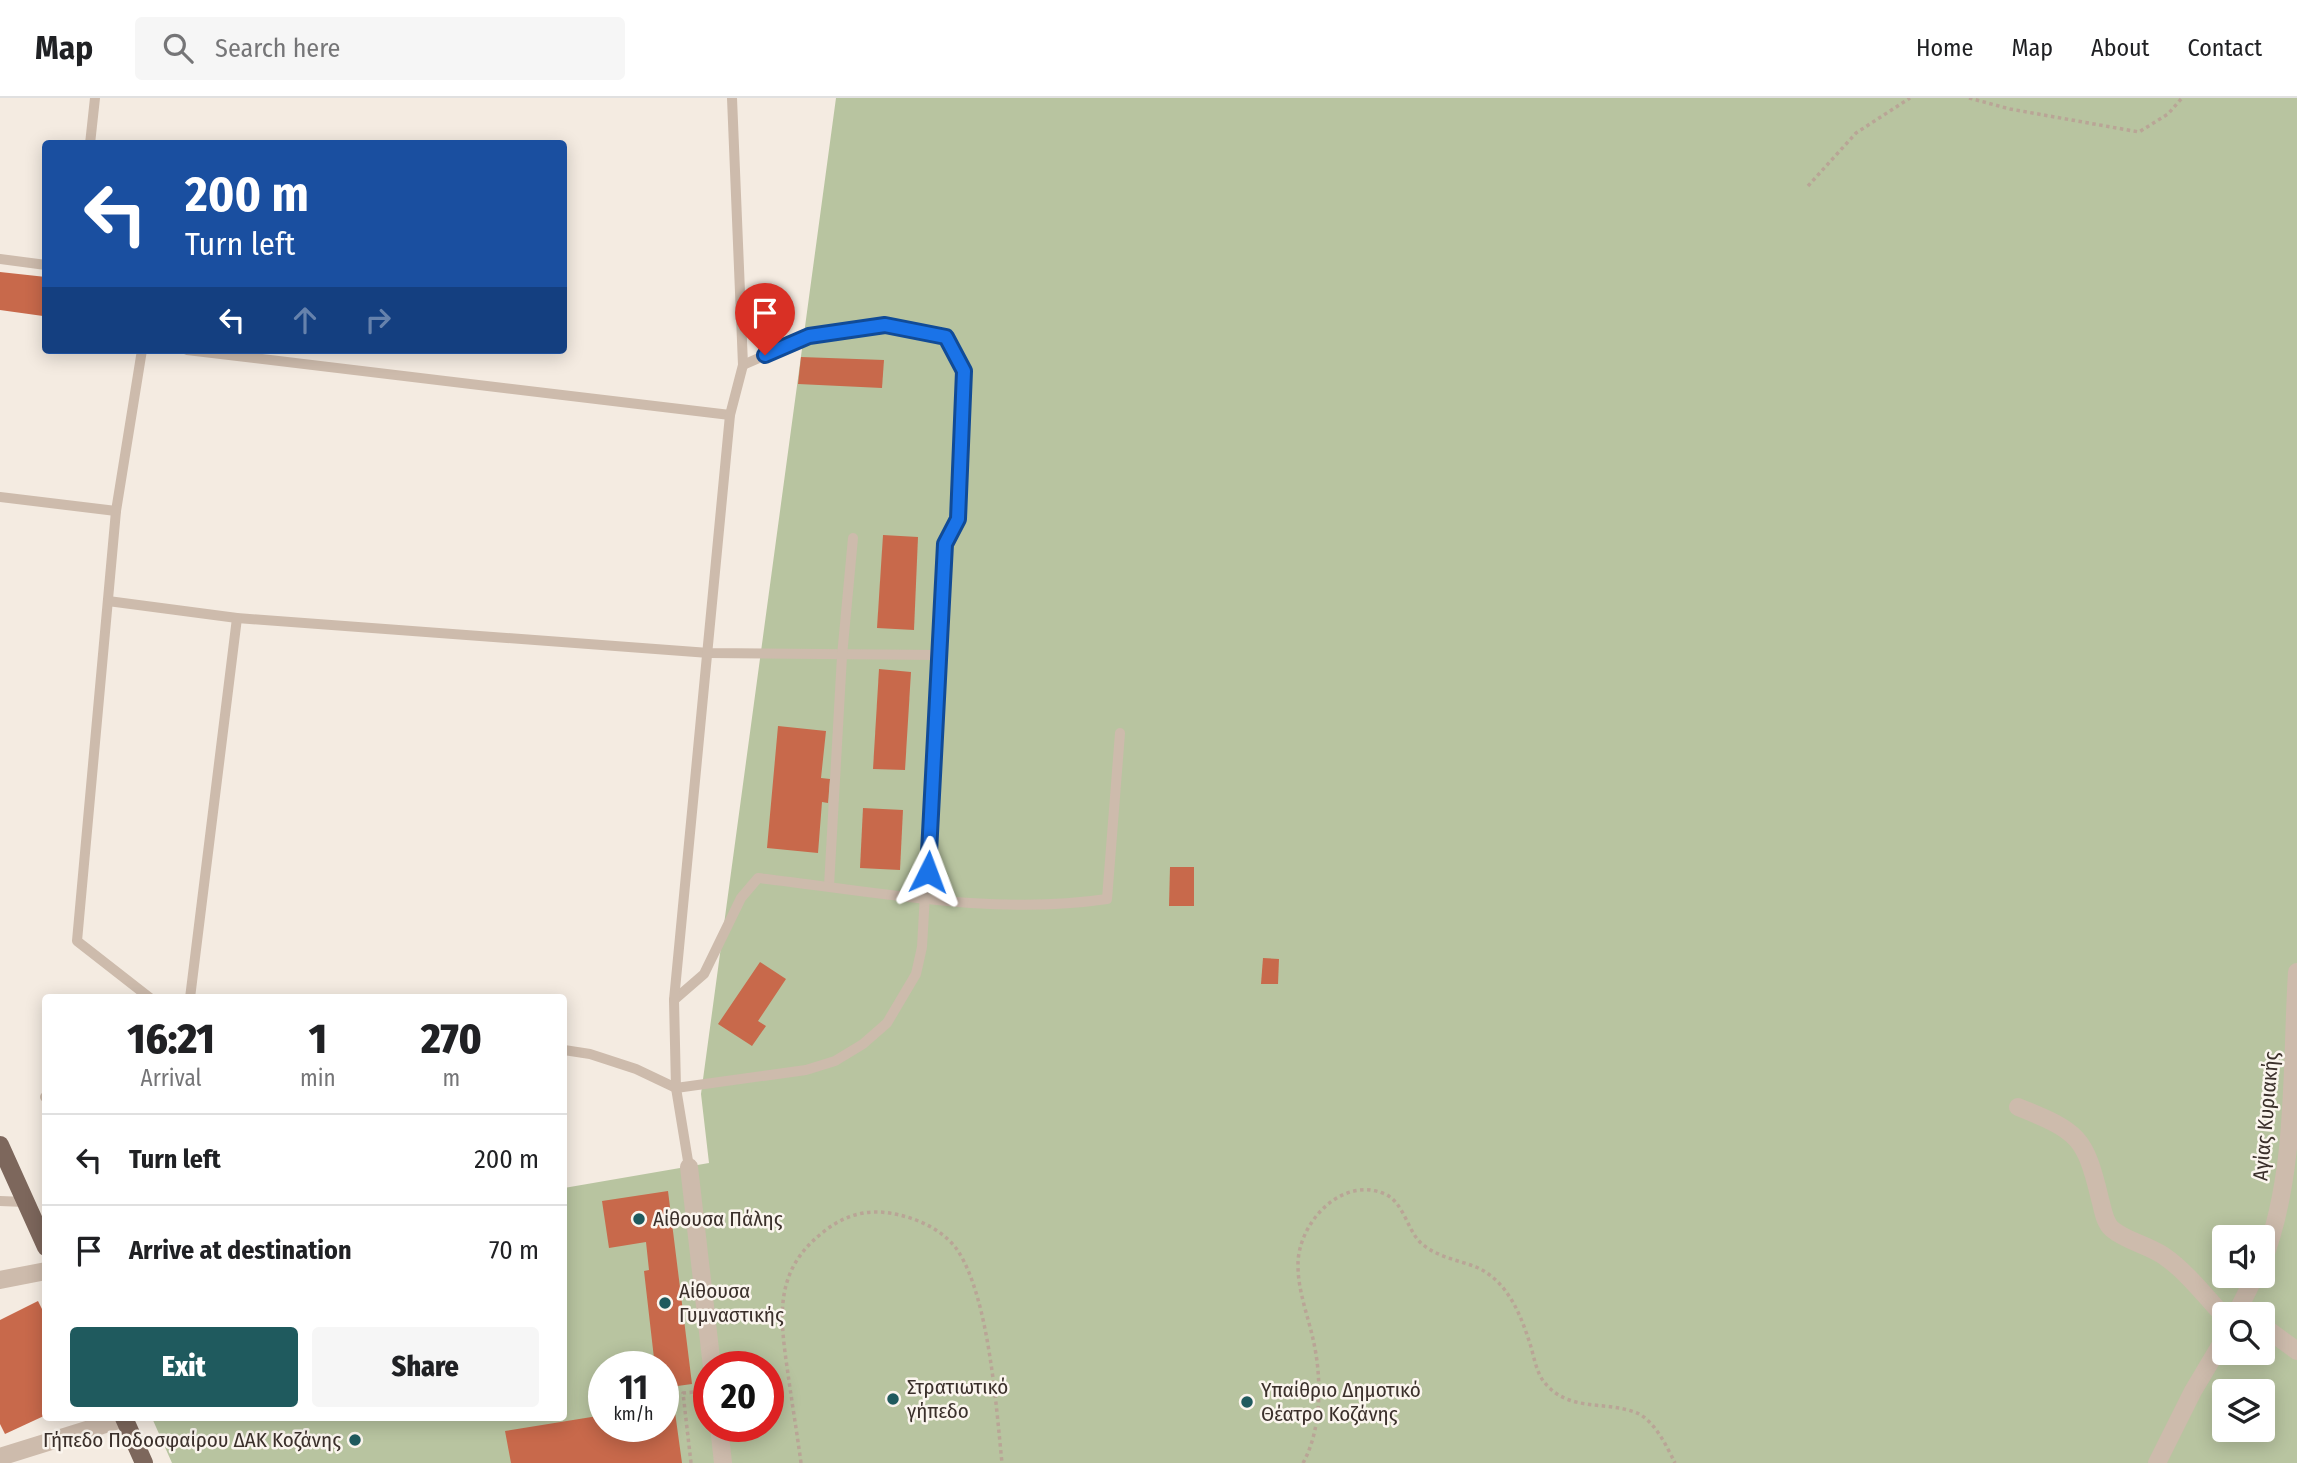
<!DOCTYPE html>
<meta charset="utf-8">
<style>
:root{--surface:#fff;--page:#f6f6f6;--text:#202124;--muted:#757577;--line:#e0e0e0;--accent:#1f5a5e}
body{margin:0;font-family:"Fira Sans Condensed",sans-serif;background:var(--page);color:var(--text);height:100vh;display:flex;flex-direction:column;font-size:26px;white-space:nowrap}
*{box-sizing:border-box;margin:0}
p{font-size:23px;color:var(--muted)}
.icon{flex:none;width:38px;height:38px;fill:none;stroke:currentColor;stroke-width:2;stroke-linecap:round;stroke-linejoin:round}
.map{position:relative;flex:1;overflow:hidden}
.side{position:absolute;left:42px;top:896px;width:525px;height:427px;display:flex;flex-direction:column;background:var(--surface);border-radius:7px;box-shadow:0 4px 18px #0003}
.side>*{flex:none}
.banner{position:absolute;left:42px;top:42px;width:525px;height:214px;border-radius:7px;box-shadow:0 4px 18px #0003;background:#1a4fa0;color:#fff;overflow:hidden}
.tools{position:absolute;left:2212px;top:1127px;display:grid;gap:14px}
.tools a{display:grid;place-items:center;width:63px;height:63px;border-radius:7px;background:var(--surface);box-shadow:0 4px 18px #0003;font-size:35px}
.speed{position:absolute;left:588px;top:1253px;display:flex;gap:14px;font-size:35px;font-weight:700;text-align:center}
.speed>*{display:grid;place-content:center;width:91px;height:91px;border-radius:50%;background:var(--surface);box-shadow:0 4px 18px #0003;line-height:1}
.speed small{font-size:18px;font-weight:400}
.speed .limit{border:10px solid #d22;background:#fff;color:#111}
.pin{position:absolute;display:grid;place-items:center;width:60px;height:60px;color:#fff;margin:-72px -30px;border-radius:50% 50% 50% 0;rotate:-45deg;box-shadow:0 0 7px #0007}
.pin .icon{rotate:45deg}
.me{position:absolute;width:77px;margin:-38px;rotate:3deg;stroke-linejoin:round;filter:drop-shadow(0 0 5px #0008)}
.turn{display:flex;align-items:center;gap:24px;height:147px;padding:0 28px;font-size:32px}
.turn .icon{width:91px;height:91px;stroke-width:2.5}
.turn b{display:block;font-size:49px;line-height:60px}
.lanes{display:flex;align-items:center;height:66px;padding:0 28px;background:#0003;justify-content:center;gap:35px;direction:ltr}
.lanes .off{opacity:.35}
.eta{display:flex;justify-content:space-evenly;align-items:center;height:119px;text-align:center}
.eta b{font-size:42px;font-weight:800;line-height:49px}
.cta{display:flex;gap:14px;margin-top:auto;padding:14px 28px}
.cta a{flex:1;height:80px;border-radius:7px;background:var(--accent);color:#fff;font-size:28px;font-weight:800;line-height:80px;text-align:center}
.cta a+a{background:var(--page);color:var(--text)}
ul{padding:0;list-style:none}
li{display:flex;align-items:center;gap:21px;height:91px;padding:0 28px;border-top:2px solid var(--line)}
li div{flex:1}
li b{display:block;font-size:26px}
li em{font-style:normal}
header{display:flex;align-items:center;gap:42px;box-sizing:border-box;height:98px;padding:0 35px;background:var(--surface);border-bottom:2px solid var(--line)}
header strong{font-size:33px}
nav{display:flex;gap:38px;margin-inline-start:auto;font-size:24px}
.search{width:490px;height:63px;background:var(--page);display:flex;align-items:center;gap:18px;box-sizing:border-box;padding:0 24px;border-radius:7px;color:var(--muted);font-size:26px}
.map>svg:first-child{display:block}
</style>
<header>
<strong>Map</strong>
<div class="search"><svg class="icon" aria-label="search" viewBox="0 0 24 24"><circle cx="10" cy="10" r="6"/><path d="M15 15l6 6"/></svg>Search here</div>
<nav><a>Home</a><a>Map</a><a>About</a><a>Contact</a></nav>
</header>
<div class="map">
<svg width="2297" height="1365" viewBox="0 0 2297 1365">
<rect width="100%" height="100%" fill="#f4ebe1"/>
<path fill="#b8c4a0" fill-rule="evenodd" d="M836,0H2297V1365H172L152,1320H564V1090L709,1065L701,996ZM2224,1139H2263V1178H2224ZM2224,1216H2263V1255H2224ZM604,1269H663V1328H604ZM709,1269H768V1328H709ZM2224,1293H2263V1332H2224Z"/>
<g fill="#c8694b">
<polygon points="0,174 46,179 43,218 0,212"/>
<polygon points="801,259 884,262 882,290 798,286"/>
<polygon points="883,437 918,439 914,532 877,530"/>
<polygon points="879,571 911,574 905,672 873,671"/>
<polygon points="778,628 826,633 821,680 830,681 828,705 822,704 818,755 767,750"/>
<polygon points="863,710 903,712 900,772 860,770"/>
<polygon points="1170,769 1194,769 1194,808 1169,808"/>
<polygon points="1263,860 1279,861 1278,886 1261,886"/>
<polygon points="760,864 786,881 758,923 766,928 752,948 718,926"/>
<polygon points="668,1093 692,1286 663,1290 663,1269 655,1269 644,1173 649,1172 646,1144 609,1150 602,1103"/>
<polygon points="38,1203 46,1219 46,1317 5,1336 0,1326 0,1222"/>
<polygon points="674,1307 682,1365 511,1365 505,1333 604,1317 604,1328 663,1328 663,1309"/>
</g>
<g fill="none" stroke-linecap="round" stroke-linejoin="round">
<g stroke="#b9a596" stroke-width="3.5" stroke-dasharray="3.5 3.5" stroke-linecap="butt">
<polyline points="1969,0 2010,11 2139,34 2168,16 2182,0"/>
<polyline points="1808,88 1856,35 1910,0"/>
<polyline points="691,1365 683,1295 694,1294"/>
<path d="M801,1365C797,1335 792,1305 788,1276C780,1220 773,1174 822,1135C839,1121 858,1113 880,1114C908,1116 942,1129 958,1153C989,1201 996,1307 1002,1365"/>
<path d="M1303,1365C1322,1331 1322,1279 1313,1241C1308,1218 1298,1193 1298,1168C1297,1126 1341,1077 1385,1096C1403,1104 1407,1130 1419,1143C1433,1158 1458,1162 1476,1169C1508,1183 1521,1217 1531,1249C1534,1260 1537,1275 1544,1284C1569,1315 1605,1302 1637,1315C1655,1323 1667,1349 1675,1365"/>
</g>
<g stroke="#cdbbac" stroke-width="10">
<polyline points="90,46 95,0"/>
<polyline points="0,161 46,167"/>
<polyline points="142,252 116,413 77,843 150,900"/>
<polyline points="187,252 730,317"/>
<polyline points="0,399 116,413"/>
<polyline points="108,503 237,520 709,555 939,557"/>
<polyline points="829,788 842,558 853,440"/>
<polyline points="190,900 237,520"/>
<path d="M674,902L704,876L741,800L758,780C873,793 992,818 1107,801L1120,635"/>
<polyline points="564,952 590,956 636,971 676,990 806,972 835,963 863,946 887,925 916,876 922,849 945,446 958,421 964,273 946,239 885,227 860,230 809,238 743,267"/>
<polyline points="45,999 46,999"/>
<polyline points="689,1069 676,990 674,902 730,317 743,267 732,0"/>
<polyline points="0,1103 25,1104"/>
</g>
<g stroke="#cdbbac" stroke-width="18">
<path d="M2018,1009C2078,1033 2085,1038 2100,1101C2103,1111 2104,1124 2112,1131C2126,1143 2148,1147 2164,1158C2187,1174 2205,1198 2224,1218"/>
<polyline points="689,1069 712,1269"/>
<polyline points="0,1182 46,1173"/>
<polyline points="2263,1228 2297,1253"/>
<polyline points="719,1328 723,1365"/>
<polyline points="0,1359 125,1320"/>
</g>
<g stroke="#cdbbac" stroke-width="18">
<path d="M2263,1163C2297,1075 2291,969 2297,874"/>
<polyline points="2236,1216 2255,1178"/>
<polyline points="2157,1365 2193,1293 2224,1241"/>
</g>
<g stroke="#7d675c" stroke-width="18">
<polyline points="0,1047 46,1149"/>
<polyline points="124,1320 144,1365"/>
</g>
</g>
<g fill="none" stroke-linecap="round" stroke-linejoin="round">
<g stroke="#114b97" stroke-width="18">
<polyline id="route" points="765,257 809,238 885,227 946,239 964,273 958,421 945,446 928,774"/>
</g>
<use href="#route" stroke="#1a73e8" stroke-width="12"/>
</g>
<g fill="#1f5a5e" stroke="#fbf5ee" stroke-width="2.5">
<circle cx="639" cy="1121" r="7"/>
<circle cx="665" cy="1205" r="7"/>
<circle cx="893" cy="1301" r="7"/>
<circle cx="1247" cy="1304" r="7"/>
<circle cx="355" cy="1342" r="7"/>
</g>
<g text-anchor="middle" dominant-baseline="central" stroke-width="5" stroke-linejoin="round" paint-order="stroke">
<g font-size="21" fill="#3b302b" stroke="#fbf5ee">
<text transform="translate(2266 1018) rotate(-85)">Αγίας Κυριακής</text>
</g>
<g font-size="21" fill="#3b302b" stroke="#fbf5ee" text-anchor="start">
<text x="653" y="1121">Αίθουσα Πάλης</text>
<text x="679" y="1193">Αίθουσα<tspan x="679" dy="24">Γυμναστικής</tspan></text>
<text x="907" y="1289">Στρατιωτικό<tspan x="907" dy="24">γήπεδο</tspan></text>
<text x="1261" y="1292">Υπαίθριο Δημοτικό<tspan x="1261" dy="24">Θέατρο Κοζάνης</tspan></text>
<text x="341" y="1342" text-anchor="end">Γήπεδο Ποδοσφαίρου ΔΑΚ Κοζάνης</text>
</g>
</g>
</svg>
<div class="tools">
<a><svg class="icon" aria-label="sound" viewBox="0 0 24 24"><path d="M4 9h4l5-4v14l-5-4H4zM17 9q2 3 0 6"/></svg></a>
<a><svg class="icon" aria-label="search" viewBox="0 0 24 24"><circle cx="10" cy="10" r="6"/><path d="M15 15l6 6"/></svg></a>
<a><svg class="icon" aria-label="layers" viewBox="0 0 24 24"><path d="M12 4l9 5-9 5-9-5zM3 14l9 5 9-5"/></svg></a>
</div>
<div class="speed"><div>11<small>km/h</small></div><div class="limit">20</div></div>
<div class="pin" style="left:765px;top:257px;background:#d93025"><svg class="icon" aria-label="arrive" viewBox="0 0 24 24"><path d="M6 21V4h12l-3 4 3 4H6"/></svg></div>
<svg class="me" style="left:928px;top:774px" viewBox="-20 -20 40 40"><path d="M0-17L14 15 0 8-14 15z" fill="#1a73e8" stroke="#fff" stroke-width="4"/></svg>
<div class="banner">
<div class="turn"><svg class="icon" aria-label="left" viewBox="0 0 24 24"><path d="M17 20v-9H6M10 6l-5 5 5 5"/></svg><div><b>200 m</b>Turn left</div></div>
<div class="lanes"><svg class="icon" aria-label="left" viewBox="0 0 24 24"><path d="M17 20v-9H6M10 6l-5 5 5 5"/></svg><svg class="icon off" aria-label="ahead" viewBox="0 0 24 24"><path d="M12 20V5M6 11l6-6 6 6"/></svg><svg class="icon off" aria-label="right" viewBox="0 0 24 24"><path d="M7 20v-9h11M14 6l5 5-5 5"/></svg></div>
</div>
<section class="side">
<div class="eta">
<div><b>16:21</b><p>Arrival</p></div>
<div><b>1</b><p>min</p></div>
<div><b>270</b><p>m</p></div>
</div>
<ul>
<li><svg class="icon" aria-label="left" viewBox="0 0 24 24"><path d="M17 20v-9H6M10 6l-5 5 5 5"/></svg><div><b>Turn left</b></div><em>200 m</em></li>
<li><svg class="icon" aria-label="arrive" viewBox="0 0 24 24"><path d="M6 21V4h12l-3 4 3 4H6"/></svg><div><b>Arrive at destination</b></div><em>70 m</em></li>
</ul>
<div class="cta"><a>Exit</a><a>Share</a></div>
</section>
</div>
